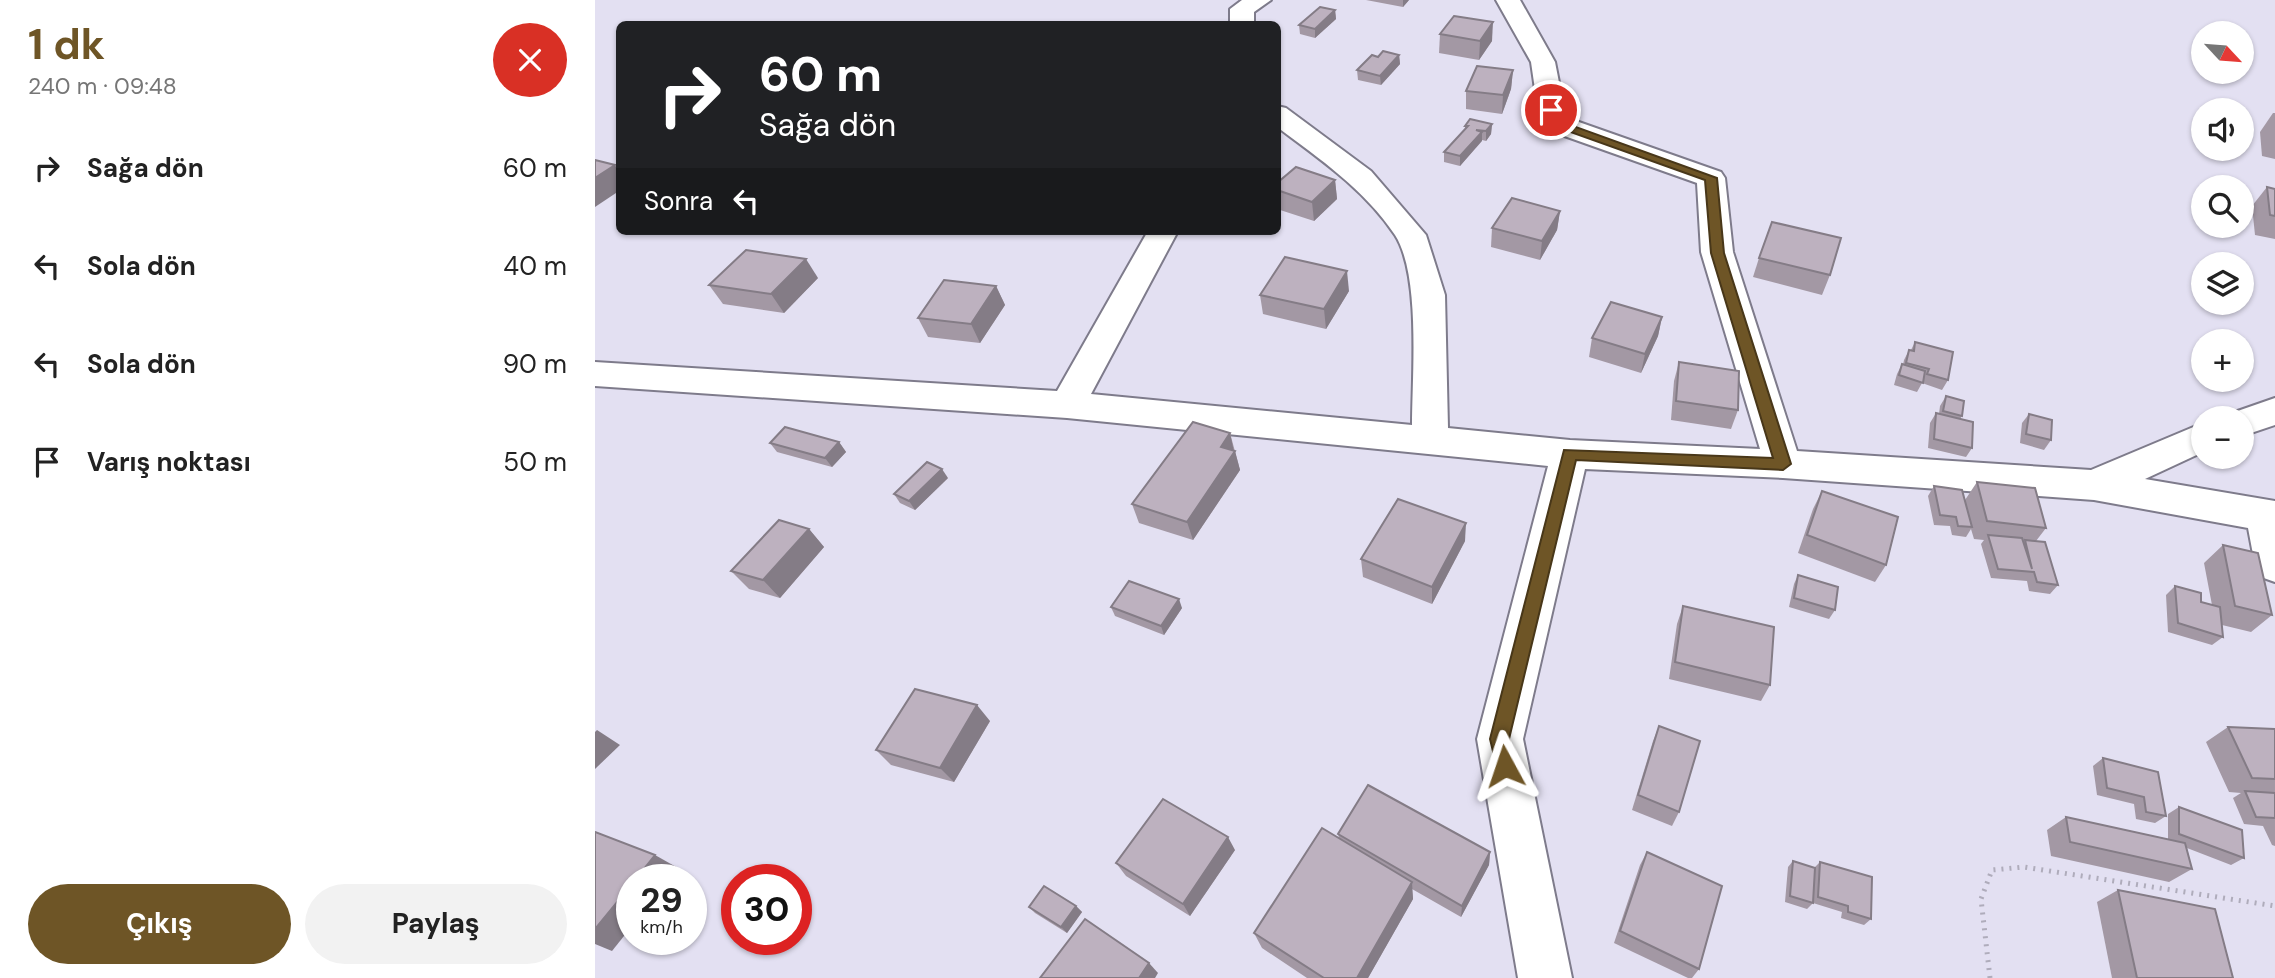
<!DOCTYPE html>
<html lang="tr">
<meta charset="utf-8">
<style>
:root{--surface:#fff;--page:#f2f2f2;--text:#222;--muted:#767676;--accent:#6e5526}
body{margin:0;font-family:"DM Sans",sans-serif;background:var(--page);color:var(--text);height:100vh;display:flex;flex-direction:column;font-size:26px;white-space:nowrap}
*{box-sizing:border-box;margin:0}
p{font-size:23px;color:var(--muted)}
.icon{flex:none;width:38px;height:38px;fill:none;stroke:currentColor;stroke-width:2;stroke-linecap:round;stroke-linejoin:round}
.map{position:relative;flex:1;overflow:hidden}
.drawer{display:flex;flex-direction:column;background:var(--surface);width:595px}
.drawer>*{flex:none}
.top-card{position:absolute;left:21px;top:21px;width:665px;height:214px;border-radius:10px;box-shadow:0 2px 5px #0004;background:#202124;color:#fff;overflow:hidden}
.needle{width:46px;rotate:116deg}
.controls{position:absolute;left:1596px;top:21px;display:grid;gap:14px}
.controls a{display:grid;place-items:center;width:63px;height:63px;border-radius:50%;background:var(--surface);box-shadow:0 2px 5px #0004;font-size:35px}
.speed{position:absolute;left:21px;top:864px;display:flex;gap:14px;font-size:35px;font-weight:700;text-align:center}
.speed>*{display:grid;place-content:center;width:91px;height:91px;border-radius:50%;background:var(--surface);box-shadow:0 2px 5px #0004;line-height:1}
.speed small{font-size:18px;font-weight:400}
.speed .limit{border:10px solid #d22;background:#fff;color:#111}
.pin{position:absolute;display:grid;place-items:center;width:60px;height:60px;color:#fff;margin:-30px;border:4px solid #fff;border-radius:50%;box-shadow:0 2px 7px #0007}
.me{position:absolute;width:77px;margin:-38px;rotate:355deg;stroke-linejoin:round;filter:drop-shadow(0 0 5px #0008)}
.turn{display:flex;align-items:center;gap:24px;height:147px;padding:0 28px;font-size:32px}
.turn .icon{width:91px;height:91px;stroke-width:2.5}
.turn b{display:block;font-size:49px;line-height:60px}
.then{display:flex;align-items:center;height:66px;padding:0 28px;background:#0003;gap:14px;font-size:26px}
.round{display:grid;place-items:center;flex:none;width:74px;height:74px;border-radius:37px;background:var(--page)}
.overview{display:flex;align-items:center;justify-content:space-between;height:119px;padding:0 28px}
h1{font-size:42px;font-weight:700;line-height:52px;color:var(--accent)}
.cta{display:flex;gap:14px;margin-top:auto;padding:14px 28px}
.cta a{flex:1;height:80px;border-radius:42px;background:var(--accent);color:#fff;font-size:28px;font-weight:700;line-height:80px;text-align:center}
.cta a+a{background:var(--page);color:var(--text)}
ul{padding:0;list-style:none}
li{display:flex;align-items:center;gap:21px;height:98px;padding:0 28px}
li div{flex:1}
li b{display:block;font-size:26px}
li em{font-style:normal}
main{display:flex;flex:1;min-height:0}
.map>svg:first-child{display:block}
</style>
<main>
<section class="drawer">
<div class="overview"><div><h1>1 dk</h1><p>240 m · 09:48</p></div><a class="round" style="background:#d93025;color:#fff"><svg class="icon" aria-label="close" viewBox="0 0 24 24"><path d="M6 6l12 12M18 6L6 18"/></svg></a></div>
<ul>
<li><svg class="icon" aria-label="right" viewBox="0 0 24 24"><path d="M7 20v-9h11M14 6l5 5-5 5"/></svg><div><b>Sağa dön</b></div><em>60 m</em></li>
<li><svg class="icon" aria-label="left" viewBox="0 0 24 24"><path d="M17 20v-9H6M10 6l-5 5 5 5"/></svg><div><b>Sola dön</b></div><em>40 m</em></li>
<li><svg class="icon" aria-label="left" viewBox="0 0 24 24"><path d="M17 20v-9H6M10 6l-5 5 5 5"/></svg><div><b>Sola dön</b></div><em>90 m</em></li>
<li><svg class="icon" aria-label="arrive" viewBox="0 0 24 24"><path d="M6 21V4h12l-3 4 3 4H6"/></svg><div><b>Varış noktası</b></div><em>50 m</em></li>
</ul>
<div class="cta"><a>Çıkış</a><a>Paylaş</a></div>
</section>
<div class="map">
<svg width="1680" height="978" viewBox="0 0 1680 978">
<rect width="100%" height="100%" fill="#e3e0f2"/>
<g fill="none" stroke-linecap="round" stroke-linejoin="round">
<g stroke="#7e7b8b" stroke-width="4">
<g id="minor">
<polygon points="647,0 676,0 659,12 659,24 635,24 635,9"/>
<path d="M901,0H925L960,62L969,108L981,121L1126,172L1130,178L1138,252L1202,451L1496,470L1608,423V452L1550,479L1680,501V582L1666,577L1660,565L1653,528L1499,500L1188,478L990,469L928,739L977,978H923L882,739L953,466L472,418L0,386V362L462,391L553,231H583L496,394L817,425C817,377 826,275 800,235C770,190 725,159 682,127V106L691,108L776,171L831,235L850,295L853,428L975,440L1165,449L1106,252L1102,183L961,133L943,110L936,62Z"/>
<polygon points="1680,398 1680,425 1647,436 1647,418 1631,418 1634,414"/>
</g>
</g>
<polyline stroke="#afacbb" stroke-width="5" stroke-dasharray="2 6" stroke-linecap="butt" points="1395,978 1386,899 1397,870 1429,867 1680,906"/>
<use href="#minor" fill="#fff" fill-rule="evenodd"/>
</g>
<g fill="#a398a4">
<polygon points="771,0 814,0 808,7"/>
<polygon points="740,10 741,19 720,38 705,34 704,25"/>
<polygon points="845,34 897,41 884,60 844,53"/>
<polygon points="804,55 805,64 786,85 763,80 762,70"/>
<polygon points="918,70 916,89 907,114 871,109 871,91"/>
<polygon points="1678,113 1680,113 1680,159 1667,156 1665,132"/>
<polygon points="897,124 896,134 891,141 887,140 865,166 849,162 849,152 870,130 870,126"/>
<polygon points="740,180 742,199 719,221 682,209 682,183"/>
<polygon points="1672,187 1680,189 1680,239 1660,235 1657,206"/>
<polygon points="965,211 962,230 945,260 896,247 897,228"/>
<polygon points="1164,258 1235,275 1227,295 1158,277"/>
<polygon points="223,278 189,313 128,304 114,285"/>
<polygon points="401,286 410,305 385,343 333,337 323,318"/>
<polygon points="754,291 731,329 668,314 665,295"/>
<polygon points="1067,317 1063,336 1046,373 994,357 997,338"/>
<polygon points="1320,342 1353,380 1347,390 1327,383 1322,392 1299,385 1302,374 1307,364 1308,365 1309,360 1314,350 1316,350"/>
<polygon points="1084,362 1143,410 1136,429 1076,420 1079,381"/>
<polygon points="1351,396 1367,416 1365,419 1377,448 1371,457 1333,448 1335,423 1341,413 1344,414 1345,406"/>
<polygon points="1434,414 1456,440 1449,450 1425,443 1427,423"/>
<polygon points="635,433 645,470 598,540 544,523 537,504"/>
<polygon points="244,442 251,452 237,467 182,452 175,443"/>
<polygon points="353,478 320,510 305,503 299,494"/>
<polygon points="1382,482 1451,528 1441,541 1463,585 1455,594 1434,591 1432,581 1396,578 1386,544 1389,540 1379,539 1376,529 1371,537 1357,535 1355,526 1339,525 1333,496 1339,486 1370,500"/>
<polygon points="1227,491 1291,565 1280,582 1203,553 1218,509"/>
<polygon points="214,529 229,547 185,598 154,589 136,571"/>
<polygon points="870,541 837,604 768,577 766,559"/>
<polygon points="1628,545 1677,615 1656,632 1627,625 1628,637 1617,645 1573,632 1571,595 1580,586 1606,602 1617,605 1609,563"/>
<polygon points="1203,575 1240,610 1234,619 1194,607 1199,584"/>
<polygon points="1088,606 1175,685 1166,701 1074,679 1082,624"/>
<polygon points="516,607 587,608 569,635 520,616"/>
<polygon points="395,721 359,782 296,765 281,750"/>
<polygon points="1064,726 1084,812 1077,826 1037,810 1058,741"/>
<polygon points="1633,727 1680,729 1680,846 1677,845 1668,826 1649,824 1638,798 1646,793 1634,792 1611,742"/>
<polygon points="1508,758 1571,816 1560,823 1541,819 1539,804 1502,795 1498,766"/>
<polygon points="1584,807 1649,858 1636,865 1592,848 1597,869 1574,882 1456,856 1452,830 1471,817 1573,839 1573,814"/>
<polygon points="743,834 895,852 894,865 866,917 817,889 818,899 773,978 712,978 667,948 659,933 744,838"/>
<polygon points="640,850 595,916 531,876 521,863"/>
<polygon points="1052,852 1104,969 1097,978 1093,978 1019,943 1045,865"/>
<polygon points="1198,861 1219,868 1225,862 1276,919 1269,925 1246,918 1247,912 1218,903 1212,909 1190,902 1193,867"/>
<polygon points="1523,890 1638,978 1517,978 1502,902"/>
<polygon points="481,906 487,912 472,933 440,913 434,907"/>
</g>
<g fill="#847c86">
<polygon points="808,0 814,0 808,7"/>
<polygon points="740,10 741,19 720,38 720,29"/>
<polygon points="898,22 897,41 884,60 885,41"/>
<polygon points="804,55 805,64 786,85 785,76"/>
<polygon points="918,70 916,89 907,114 908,95"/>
<polygon points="897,124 896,134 891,141 891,131"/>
<polygon points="887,132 887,141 865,166 865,156"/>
<polygon points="20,165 24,172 24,191 0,207 0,178"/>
<polygon points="740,180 742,199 719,221 717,202"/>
<polygon points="965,211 962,230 945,260 947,241"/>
<polygon points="211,259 223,278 189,313 176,294"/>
<polygon points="752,271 754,291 731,329 729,309"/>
<polygon points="401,286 410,305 385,343 376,324"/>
<polygon points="1067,317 1063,336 1046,373 1050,354"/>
<polygon points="635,433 639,452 626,447"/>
<polygon points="244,442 251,452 237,467 230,458"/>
<polygon points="640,451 645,470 598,540 592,522"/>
<polygon points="347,469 353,478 320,510 314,501"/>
<polygon points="871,523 870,541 837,604 837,587"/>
<polygon points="214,529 229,547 185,598 168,580"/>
<polygon points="584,599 587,608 569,635 566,626"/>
<polygon points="382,705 395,721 359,782 345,768"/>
<polygon points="2,730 25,745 0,769 0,732"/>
<polygon points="633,837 640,850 595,916 588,904"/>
<polygon points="895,852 894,865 866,917 867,906"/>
<polygon points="60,855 83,868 74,880 40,880"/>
<polygon points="817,882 818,899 773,978 762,978"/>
<polygon points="37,884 37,926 17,951 0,944 0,929"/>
<polygon points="481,906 487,912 472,933 466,927"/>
<polygon points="554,963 563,973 560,978 544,978"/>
</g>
<g fill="#bdb1bf" stroke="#847c86" stroke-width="2">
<polygon points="725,7 740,10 720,29 704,25"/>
<polygon points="859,16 898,22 885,41 845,34"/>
<polygon points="788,51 804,55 785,76 762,70 777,55 783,57"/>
<polygon points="882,66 918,70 908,95 871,91"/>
<polygon points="875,119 897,124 891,131 881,130 887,132 865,156 849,152 873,126 870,126"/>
<polygon points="0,160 20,165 0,178"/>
<polygon points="701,167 740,180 717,202 682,190 682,183"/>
<polygon points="1672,187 1680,189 1680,216 1675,215"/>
<polygon points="917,198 965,211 947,241 897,228"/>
<polygon points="1177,222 1246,238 1235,275 1164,258"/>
<polygon points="151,250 211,259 176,294 114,285"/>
<polygon points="690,257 752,271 729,309 665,295"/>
<polygon points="349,280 401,286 376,324 323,318"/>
<polygon points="1016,302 1067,317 1050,354 997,338"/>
<polygon points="1320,342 1358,352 1353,380 1332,374 1334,369 1311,363 1314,350 1319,351"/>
<polygon points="1084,362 1144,371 1143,410 1081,401"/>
<polygon points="1307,364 1330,371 1328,383 1304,375"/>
<polygon points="1351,396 1369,401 1367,416 1348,411"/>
<polygon points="1341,413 1378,422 1377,448 1339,439"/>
<polygon points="1434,414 1457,420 1456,440 1431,434"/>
<polygon points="598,422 635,433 626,447 640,451 592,522 537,504"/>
<polygon points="190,427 244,442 230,458 175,443"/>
<polygon points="332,462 347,469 314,501 299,494"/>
<polygon points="1382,482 1440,488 1451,528 1392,521"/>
<polygon points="1339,486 1367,490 1377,527 1363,526 1361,517 1345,515"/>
<polygon points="1227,491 1303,517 1291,565 1212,535"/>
<polygon points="803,499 871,523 837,587 766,559"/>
<polygon points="184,520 214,529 168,580 136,571"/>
<polygon points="1393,535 1427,538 1437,569 1430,540 1450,542 1463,585 1442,582 1439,572 1403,569"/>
<polygon points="1628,545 1663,553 1677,615 1640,606"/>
<polygon points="1203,575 1243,587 1240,610 1199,598"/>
<polygon points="534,581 584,599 566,626 516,607"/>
<polygon points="1580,586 1606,593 1606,602 1625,607 1628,637 1583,623"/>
<polygon points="1088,606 1179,627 1175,685 1080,662"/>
<polygon points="320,689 382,705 345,768 281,750"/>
<polygon points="1064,726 1105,741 1084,812 1043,795"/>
<polygon points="1633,727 1680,729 1680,779 1657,778"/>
<polygon points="1508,758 1563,772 1571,816 1551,812 1549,797 1512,788"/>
<polygon points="773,785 895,852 867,906 743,834"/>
<polygon points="1650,791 1680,793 1680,818 1661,817"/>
<polygon points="568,799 633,837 588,904 521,863"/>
<polygon points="1584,807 1647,830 1649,858 1584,834"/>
<polygon points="1471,817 1590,843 1597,869 1475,842"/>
<polygon points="727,828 817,882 762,978 729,978 659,933"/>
<polygon points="0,832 60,855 40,880 37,880 37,884 0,929"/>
<polygon points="1052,852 1127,886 1104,969 1025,931"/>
<polygon points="1198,861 1220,868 1218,903 1195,896"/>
<polygon points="1225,862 1277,877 1276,919 1253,912 1253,906 1223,897"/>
<polygon points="449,886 481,906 466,927 434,907"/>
<polygon points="1523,890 1620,909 1638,978 1542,978"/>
<polygon points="490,919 554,963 544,978 445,978"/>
</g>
<polygon fill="#6e5526" stroke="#483719" stroke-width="2" points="956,106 975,125 1122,178 1129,253 1196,464 1188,470 981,460 914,739 920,766 917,772 910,775 903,772 895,739 969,450 1178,458 1116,253 1110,180 967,129 951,110"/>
</svg>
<div class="controls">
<a><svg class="needle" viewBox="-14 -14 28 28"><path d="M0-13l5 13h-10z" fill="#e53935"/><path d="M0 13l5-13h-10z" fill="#767676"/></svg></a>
<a><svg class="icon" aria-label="sound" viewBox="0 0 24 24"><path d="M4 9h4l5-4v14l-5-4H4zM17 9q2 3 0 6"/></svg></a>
<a><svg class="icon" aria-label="search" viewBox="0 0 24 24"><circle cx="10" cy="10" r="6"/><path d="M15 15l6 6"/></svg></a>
<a><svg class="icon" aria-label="layers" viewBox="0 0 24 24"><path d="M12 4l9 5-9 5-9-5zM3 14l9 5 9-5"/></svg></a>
<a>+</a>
<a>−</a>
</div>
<div class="speed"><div>29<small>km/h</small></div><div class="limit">30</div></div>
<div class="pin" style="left:956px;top:110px;background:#d93025"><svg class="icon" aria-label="arrive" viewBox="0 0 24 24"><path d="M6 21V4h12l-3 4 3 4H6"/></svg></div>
<svg class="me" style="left:910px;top:766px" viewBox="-20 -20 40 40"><path d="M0-17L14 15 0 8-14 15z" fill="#6e5526" stroke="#fff" stroke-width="4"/></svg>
<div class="top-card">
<div class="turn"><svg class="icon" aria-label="right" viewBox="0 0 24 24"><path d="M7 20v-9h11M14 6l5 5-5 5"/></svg><div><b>60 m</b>Sağa dön</div></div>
<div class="then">Sonra<svg class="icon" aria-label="left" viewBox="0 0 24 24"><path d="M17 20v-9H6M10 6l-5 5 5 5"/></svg></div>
</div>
</div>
</main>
